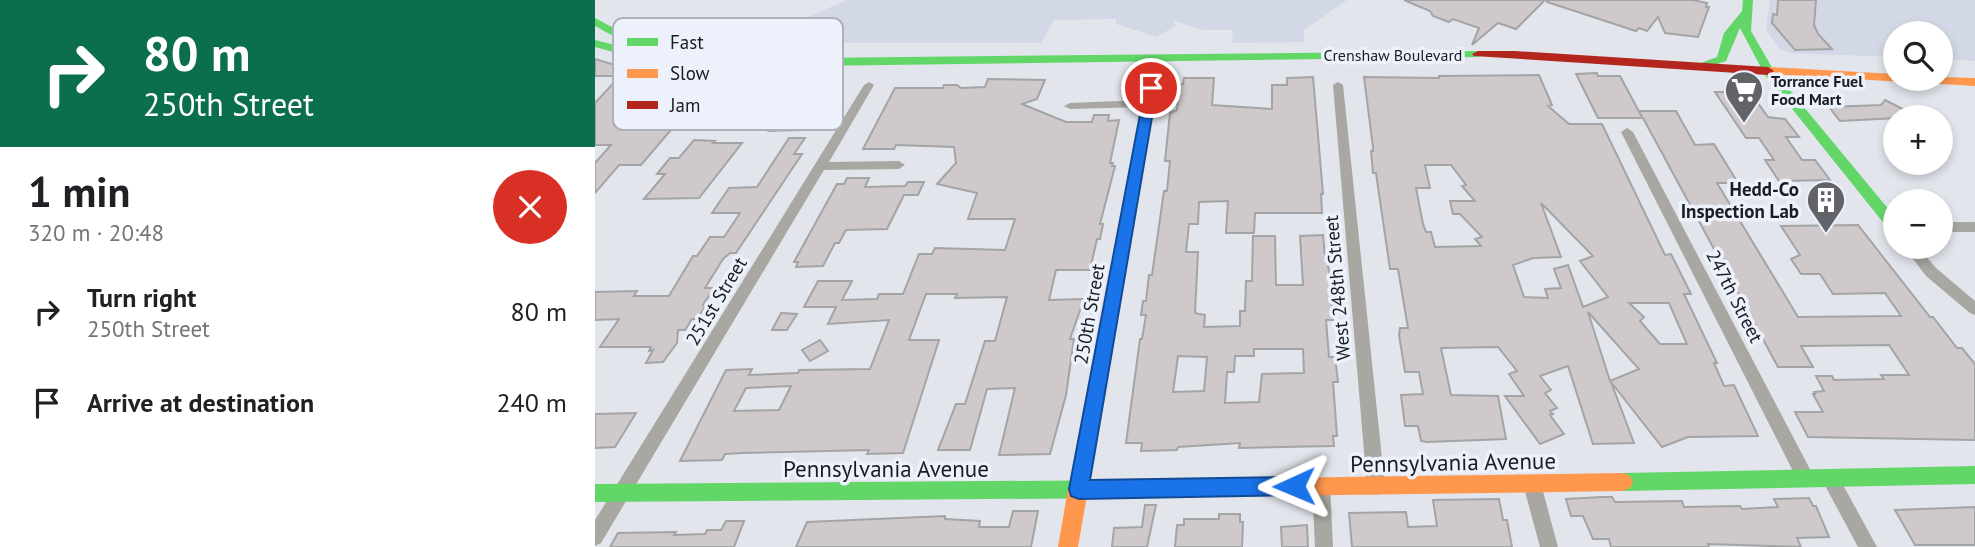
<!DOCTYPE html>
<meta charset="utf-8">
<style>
:root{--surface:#fff;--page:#f6f6f6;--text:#202124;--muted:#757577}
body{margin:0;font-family:"PT Sans",sans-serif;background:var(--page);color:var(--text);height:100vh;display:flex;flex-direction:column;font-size:26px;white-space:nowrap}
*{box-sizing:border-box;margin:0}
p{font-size:23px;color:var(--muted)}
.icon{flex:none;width:38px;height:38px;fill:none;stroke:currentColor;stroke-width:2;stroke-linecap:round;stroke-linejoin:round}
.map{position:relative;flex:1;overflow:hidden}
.details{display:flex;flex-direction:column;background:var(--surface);width:595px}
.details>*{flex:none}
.guide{background:#0b6e4f;color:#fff;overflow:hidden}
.fabs{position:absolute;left:1288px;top:21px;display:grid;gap:14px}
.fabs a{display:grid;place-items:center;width:70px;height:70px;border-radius:50%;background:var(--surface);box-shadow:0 4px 10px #0003;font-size:35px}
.pin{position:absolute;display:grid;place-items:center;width:60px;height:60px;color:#fff;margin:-30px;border:4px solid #fff;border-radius:50%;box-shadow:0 2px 7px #0007}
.me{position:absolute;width:77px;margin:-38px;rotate:269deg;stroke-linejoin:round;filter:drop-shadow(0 0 5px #0008)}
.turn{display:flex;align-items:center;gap:24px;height:147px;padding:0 28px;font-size:32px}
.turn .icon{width:91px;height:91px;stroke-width:2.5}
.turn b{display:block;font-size:49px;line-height:60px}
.round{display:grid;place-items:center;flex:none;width:74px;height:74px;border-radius:37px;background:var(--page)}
.headline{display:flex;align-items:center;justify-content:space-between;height:119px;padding:0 28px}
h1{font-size:42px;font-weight:700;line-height:52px}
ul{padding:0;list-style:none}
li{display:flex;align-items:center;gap:21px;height:91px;padding:0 28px}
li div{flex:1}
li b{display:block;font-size:26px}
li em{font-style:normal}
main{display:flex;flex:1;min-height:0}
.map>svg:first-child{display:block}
</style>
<main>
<section class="details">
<div class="guide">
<div class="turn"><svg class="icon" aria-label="right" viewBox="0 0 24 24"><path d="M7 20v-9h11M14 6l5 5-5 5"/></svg><div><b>80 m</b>250th Street</div></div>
</div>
<div class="headline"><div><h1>1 min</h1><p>320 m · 20:48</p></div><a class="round" style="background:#d93025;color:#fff"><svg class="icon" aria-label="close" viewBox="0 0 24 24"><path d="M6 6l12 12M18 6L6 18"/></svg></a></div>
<ul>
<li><svg class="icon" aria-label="right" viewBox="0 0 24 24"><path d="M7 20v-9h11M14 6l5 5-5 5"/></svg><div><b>Turn right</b><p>250th Street</p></div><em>80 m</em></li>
<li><svg class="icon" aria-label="arrive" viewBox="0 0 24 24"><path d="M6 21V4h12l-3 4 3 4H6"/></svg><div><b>Arrive at destination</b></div><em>240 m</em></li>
</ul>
</section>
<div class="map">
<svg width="1380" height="547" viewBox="0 0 1380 547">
<rect width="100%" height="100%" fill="#e2e5ec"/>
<g fill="#d2d8e5">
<polygon points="252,0 752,0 709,30 709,42 637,43 638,30 606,30 578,20 581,25 562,37 521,24 521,19 459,20 446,43 152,43"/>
<polygon points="1175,0 1380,0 1380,61 1346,59 1346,33 1300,33 1300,57 1194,53 1186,50 1171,30"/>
</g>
<g fill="#cfc9cb" stroke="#a4a4a6" stroke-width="2" fill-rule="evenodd">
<polygon points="809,0 950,0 921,29 903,23 877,45 884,28 858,19 854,22 838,16 835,11"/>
<polygon points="952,0 1098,0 1112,3 1111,7 1114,7 1103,37 1070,33 1063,17 1052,31 1044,28 1041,31 952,2"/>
<polygon points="1183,0 1221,0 1219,25 1223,34 1237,49 1200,50 1177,23 1178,14 1182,15"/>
<polygon points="0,59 50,74 37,89 93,90 64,124 81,124 46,165 24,165 0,193 0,163 16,145 0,145 0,103 25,76 0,76"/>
<polygon points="1002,73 1003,76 1025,76 1047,117 1044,111 1081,111 1100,145 1119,144 1143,183 1122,183 1203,317 1306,316 1290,293 1238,294 1225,274 1206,274 1196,259 1205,255 1186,226 1263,225 1335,317 1338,317 1362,348 1367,348 1380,364 1380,440 1213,437 1200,412 1228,412 1218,394 1220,394 1219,392 1229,391 1221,376 1237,376 1239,380 1289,379 1286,375 1314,375 1294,345 1206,346 1218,367 1183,367 1048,118 1003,118 981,74"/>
<path d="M944,75L957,105L953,106L974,124H1007L1070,255L1076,254L1096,294H1089L1122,363H1119L1129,386L1139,385L1163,436L1093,437L1067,447L1016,382L1039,443L998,444L973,366L945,376L956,390L950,393L962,408L955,411L958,414L955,415L969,434L945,444L910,396H929L914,374L922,371L903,347L846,348L856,395L903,396L911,439L832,442L826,441L823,426H810L806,395L828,394L824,372H810L804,335L805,328H813L803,269H795L781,173H778L776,151H778V147L769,77L844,78V76ZM830,165H856L871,185L867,186L880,201H855L858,214H865L887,237L880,239L886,246L840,247L836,232H831L828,224L821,188H835ZM946,203L998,256L985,261L1013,297L988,307L973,265L959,269L966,288L950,289L953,298L929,297L918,265L938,258L966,257ZM1034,303H1074L1092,344H1065L1045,321L1049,317ZM993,312L1044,369L1015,381Z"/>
<path d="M718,77L728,194H726L727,213H660L659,233H631L633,201L604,202L603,224H594L591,252H603L600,313L610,315L609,327L645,326V311H650L651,281H657L658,236H680L681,285H708L705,236L728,235L730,257H732L735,279H739L740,296H737L738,320H731L734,357H740L743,382H738L742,436H738L739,446L644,448L645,443L583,447L582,450L546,451L547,443H531L545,339H547L551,315H546L548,301H551L554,275H557L569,191H572L575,161H570L575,113L582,110L584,85L588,84L589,78H619L617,105L677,109V85H692V78ZM659,349H708L709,373L667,374L664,402L630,403L632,372H639L640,356H659ZM583,356L612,357L609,391L578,392Z"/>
<path d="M393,79L450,80L442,99L427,104L471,122H497L499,115H514L513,121L524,120L515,163H518L517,166H520L505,224H508L505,239H502L495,270H461L454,300L489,299L475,339H479L471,395L455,454L404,455L420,388L392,389L375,450H343L361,404H370L390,341H400L412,297L360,298L362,294H331L314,340H344L308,453L272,454L274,450L147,453L130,454L127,460L85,461L131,370L157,369L154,375L203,373L204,370L275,369L294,320L233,324L241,307H209L223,281H257L247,300L282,299L284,294H308L324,254H337L340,248L410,250L420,219H373L382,193L342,184L361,163L359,147L301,145L299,149H268L300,88H348L349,85H362L366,88L390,87ZM196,386L184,410L139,411L151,388Z"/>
<polygon points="214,81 238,81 234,88 238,88 206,130 174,131 185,115 180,115 182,112 173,112 177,106 120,106 130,93 200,93 203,88 209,88"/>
<polygon points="1120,92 1155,92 1173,117 1190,119 1204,137 1191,137 1207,160 1220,160 1235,180 1184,181 1170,160 1179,160 1164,138 1151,138"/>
<polygon points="1290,100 1323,117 1245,121 1234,107 1286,105"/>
<polygon points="194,138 210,138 199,154 207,154 141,253 135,253 128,259 110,288 119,288 108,305 111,305 102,319 97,319 90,330 83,330 82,343 68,362 51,363 58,350 54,351 56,347 5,347 24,319 0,320 0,292 42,291 39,296 74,296 98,256 102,256 115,237 129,237 145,213 117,213 134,188 162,187"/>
<polygon points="99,140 120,141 118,143 147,143 104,198 49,199 70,174 62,174 75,158 84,158"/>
<polygon points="252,178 274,178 270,187 310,186 313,182 329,182 323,195 309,195 292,229 251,230 244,243 240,243 228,266 201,267 203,262 199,262 242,184 249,184"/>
<polygon points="186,313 202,314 192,330 177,330"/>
<polygon points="225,340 233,351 215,361 207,350"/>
<polygon points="41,413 20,447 0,448 0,414"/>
<polygon points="1007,497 1017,497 1020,502 1087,501 1089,507 1145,506 1147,509 1183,507 1179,499 1214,498 1218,506 1221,506 1234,537 1202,538 1206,547 1113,544 1114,547 1016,547 1014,539 998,539 988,516 976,516 971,499"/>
<polygon points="904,499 908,520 912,520 917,547 757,547 754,513 811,512 813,527 842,526 838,500"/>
<polygon points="550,505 561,505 552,547 517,547 519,528 547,527"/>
<polygon points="1380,507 1380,545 1320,545 1300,510"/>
<polygon points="418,511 443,511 436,547 201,547 212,522 350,516 350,519 385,521 384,527 414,527"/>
<polygon points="624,514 645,514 645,522 648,522 647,547 580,547 582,525 589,525 589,519 624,519"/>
<polygon points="131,521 149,521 139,547 15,547 23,533 81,532 79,535 110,534 112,530 126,530"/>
<polygon points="712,525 713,547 687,547 686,527"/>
</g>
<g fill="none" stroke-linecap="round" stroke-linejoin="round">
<g fill="#a9a7a1" fill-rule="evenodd">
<polygon points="274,82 279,85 234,162 304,161 310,165 304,169 229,170 6,543 0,546 0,520 269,85"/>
<polygon points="743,82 748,85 790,487 787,493 781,495 775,493 772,487 738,85"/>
<polygon points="556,85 561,88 492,489 489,495 483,497 477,495 474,489 547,107 475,109 469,106 475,103 548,100 551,88"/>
<polygon points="1032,128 1038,132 1217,473 1220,479 1217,485 1211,487 1205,485 1026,132"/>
<rect x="1346" y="222" width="34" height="10"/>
<polygon points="1309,247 1323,247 1341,268 1380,301 1380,315 1375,313 1331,276"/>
<polygon points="1235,470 1241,472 1282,547 1263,547 1226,478 1229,472"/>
<polygon points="937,476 943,478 946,484 963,547 945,547 928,484 931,478"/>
<polygon points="726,478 732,480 735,486 738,547 720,547 717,486 720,480"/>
</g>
<g fill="#63d668" fill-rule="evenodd">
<polygon points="1148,0 1158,0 1156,31 1179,71 1300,217 1300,232 1295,231 1170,75 1145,28 1131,61 1104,70 1098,66 1122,57 1129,33 1147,11"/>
<polygon points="0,18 28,33 75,47 69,50 20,37 0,26"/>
<path d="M0,40C78,60 135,70 216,58L883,51L889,54L883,57L216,66C141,76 72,68 0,47Z"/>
<polygon points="1380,466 1380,484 1028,491 1021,488 1018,482 1021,476 1028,473"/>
<polygon points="541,480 548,482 551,489 548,496 541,498 0,502 0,484"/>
</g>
<g fill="#ff974d" fill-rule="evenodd">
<polygon points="1173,67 1300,74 1300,79 1346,79 1346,77 1380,78 1380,86 1169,74 1169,68"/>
<polygon points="1028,473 1035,476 1038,482 1035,488 1028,491 541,498 534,496 531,489 534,482 541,480"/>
<polygon points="483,480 490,482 493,489 483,547 463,547 473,489 476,482"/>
</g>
<polygon fill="#b3261e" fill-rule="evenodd" points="883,51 920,51 1173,67 1179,71 1173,75 879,56 877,54"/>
</g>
<polygon fill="#1a73e8" stroke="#114b97" stroke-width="2" points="556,84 562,88 495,480 699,477 706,480 709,486 706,493 699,495 484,499 476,496 474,489 550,88"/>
<defs>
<g id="supermarket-pin" transform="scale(2.0125)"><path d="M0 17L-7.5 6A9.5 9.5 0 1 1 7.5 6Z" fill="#616368" stroke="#ecf1fc"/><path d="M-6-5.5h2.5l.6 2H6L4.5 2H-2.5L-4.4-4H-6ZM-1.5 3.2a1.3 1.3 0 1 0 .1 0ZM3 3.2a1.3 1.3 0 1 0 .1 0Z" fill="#fff"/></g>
<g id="building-pin" transform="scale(2.0125)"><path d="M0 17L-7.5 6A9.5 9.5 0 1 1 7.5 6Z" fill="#616368" stroke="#ecf1fc"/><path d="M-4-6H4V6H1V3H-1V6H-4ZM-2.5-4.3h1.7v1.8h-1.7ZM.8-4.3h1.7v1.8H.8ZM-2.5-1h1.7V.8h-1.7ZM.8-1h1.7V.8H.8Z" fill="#fff"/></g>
</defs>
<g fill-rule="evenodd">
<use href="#supermarket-pin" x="1149" y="90"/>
<use href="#building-pin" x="1231" y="200"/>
</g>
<g text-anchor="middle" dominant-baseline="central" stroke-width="7" stroke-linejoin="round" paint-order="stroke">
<g font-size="16" fill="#1c1d21" stroke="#ecf1fc">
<text x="798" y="55">Crenshaw Boulevard</text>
</g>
<g font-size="16" font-weight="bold" fill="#1c1d21" stroke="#ecf1fc" text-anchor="start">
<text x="1176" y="81">Torrance Fuel<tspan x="1176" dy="18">Food Mart</tspan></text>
</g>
<g font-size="19" font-weight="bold" fill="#1c1d21" stroke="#ecf1fc" text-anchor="end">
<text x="1204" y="189">Hedd-Co<tspan x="1204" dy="22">Inspection Lab</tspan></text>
</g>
<g font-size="19" fill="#1c1d21" stroke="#ecf1fc">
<text transform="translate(742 288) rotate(-95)">West 248th Street</text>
<text transform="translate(1140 296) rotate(63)">247th Street</text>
<text transform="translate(121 301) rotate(-59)">251st Street</text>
<text transform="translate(494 314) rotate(-80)">250th Street</text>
</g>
<g font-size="23" fill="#1c1d21" stroke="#ecf1fc">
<text transform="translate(858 462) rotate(-1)">Pennsylvania Avenue</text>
<text x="291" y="468">Pennsylvania Avenue</text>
</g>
</g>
<rect x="18" y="18" width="230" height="112" rx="10" fill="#ecf1fc" stroke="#aeb1ba" stroke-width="2"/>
<rect x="32" y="38" width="31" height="8" fill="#63d668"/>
<rect x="32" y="69" width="31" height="9" fill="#ff974d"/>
<rect x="32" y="101" width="31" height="8" fill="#b3261e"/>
<g font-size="19" fill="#1c1d21">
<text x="75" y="49">Fast</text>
<text x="75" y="80">Slow</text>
<text x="75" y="112">Jam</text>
</g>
</svg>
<div class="fabs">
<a><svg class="icon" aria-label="search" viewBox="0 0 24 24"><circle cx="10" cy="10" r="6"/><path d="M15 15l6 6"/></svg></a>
<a>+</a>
<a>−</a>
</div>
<div class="pin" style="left:556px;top:88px;background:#d93025"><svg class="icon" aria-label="arrive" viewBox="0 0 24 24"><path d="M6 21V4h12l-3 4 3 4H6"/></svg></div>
<svg class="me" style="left:699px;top:486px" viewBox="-20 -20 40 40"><path d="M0-17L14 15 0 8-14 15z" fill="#1a73e8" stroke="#fff" stroke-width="4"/></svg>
</div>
</main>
